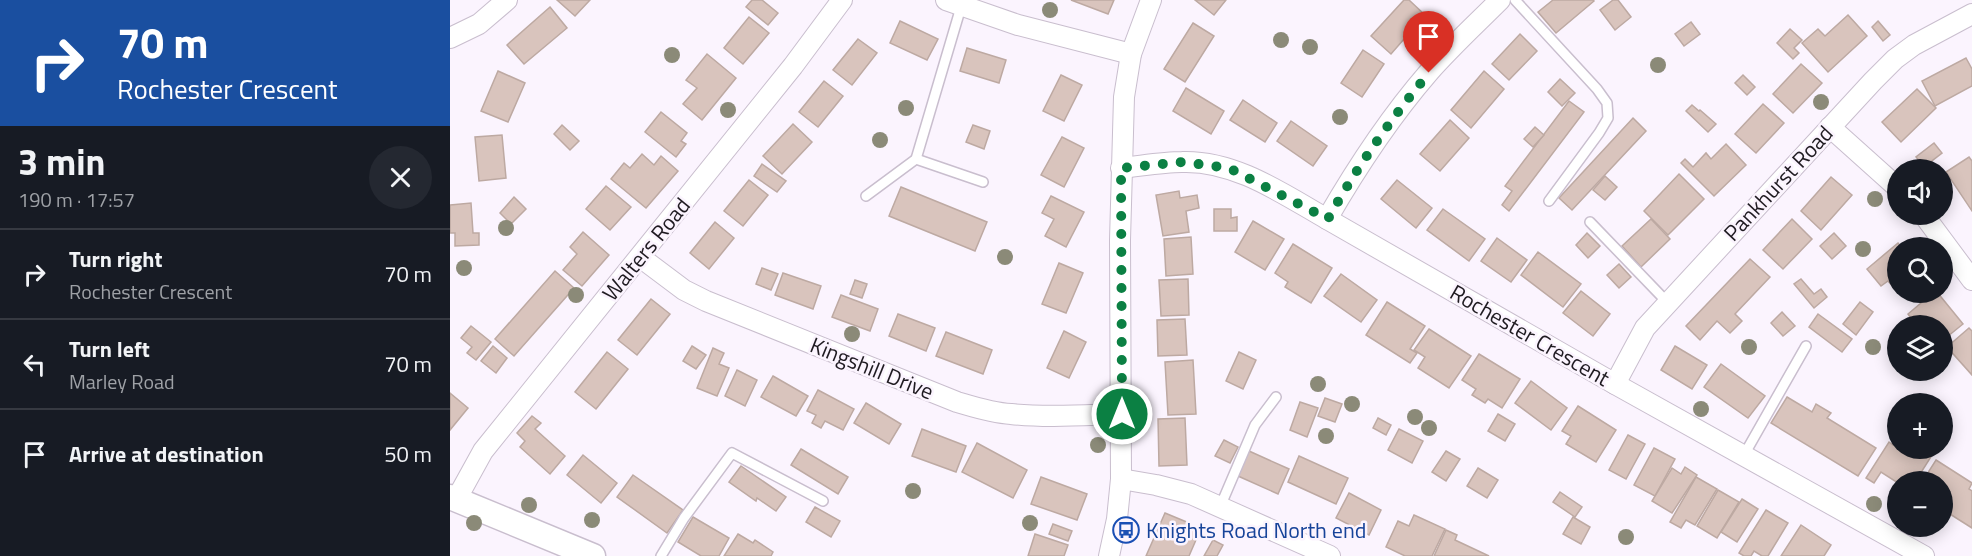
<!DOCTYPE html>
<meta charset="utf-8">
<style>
:root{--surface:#171b24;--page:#242831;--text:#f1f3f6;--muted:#9ea1a6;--line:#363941}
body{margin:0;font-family:"Titillium Web",sans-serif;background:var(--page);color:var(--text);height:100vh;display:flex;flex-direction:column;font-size:22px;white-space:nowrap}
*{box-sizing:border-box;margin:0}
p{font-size:20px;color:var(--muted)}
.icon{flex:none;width:33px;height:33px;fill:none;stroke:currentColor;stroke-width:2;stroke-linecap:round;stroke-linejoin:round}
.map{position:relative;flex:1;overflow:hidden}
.side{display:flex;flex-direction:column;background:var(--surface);width:450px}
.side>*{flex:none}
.hud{background:#1a4fa0;color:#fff;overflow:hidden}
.controls{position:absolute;left:1437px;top:159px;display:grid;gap:12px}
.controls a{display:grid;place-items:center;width:66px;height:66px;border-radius:50%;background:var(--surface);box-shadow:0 3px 15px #0003;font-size:30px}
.pin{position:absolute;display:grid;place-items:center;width:51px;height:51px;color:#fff;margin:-62px -26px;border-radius:50% 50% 50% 0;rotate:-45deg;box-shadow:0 0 6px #0007}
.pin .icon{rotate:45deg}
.me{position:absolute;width:66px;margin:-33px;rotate:0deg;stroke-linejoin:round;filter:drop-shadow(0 0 4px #0008)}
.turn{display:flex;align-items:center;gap:21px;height:126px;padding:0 18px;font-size:27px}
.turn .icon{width:78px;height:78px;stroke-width:2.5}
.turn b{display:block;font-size:42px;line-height:51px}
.round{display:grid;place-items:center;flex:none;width:63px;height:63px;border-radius:32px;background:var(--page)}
.headline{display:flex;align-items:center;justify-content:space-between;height:102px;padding:0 18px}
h1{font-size:36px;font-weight:700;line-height:45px}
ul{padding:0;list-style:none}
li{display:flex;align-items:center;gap:18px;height:90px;padding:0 18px;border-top:2px solid var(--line)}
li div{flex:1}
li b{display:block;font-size:22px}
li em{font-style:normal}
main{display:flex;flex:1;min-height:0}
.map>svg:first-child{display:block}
</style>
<main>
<section class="side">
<div class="hud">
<div class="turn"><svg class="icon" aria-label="right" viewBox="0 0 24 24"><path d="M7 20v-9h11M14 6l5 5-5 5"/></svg><div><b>70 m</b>Rochester Crescent</div></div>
</div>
<div class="headline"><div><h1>3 min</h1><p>190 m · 17:57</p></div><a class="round"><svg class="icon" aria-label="close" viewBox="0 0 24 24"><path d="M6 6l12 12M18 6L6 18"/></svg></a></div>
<ul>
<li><svg class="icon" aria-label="right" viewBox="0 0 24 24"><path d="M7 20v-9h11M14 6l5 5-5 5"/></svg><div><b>Turn right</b><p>Rochester Crescent</p></div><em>70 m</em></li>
<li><svg class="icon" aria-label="left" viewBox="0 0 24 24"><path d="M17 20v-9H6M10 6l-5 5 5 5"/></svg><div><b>Turn left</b><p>Marley Road</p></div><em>70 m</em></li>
<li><svg class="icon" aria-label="arrive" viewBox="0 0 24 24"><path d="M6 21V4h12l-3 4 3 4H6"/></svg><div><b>Arrive at destination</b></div><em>50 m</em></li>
</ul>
</section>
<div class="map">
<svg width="1522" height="556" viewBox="0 0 1522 556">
<rect width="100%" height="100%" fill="#fbf4fe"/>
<g fill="#d9c4bd" stroke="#bda9a2" stroke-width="1.5">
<polygon points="107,0 140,0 125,16"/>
<polygon points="302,0 312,0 328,13 318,25 296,7"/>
<polygon points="621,0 664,0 658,14"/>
<polygon points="745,0 776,0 764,15"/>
<polygon points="954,0 959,0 975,15 941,54 921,36"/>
<polygon points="1103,0 1143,0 1144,1 1106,33 1088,12"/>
<polygon points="1163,0 1168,0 1181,17 1165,30 1150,10"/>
<polygon points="100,7 117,28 74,64 57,45"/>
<polygon points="1398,15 1417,36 1378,72 1352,43 1368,29 1375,36"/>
<polygon points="299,17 319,33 293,64 274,48"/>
<polygon points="450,21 488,39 477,60 440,43"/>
<polygon points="1428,21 1440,35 1433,41 1422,27"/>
<polygon points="1241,22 1250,34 1234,46 1225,34"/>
<polygon points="743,23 764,36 735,82 714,69"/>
<polygon points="1340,29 1352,40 1344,48 1349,53 1343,59 1327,43"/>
<polygon points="1070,34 1087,51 1059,80 1042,64"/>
<polygon points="408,39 427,53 402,85 383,70"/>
<polygon points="517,48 556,60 549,83 510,71"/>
<polygon points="913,50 934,64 912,97 891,83"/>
<polygon points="257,54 286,78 252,120 233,104 247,88 236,80"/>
<polygon points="1516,58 1522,69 1522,86 1485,106 1472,81"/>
<polygon points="1351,64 1372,83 1343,113 1323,94"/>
<polygon points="48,71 75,83 58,122 31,111"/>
<polygon points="1034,71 1054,89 1021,128 1001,110"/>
<polygon points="611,75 632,85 614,121 593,111"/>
<polygon points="1293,75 1305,87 1297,95 1285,83"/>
<polygon points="1110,79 1125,93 1112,106 1098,92"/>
<polygon points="374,81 393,96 368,127 349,112"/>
<polygon points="736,88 774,111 761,134 723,111"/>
<polygon points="1467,89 1486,108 1451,142 1432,122"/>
<polygon points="793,100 827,123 815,142 780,120"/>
<polygon points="1119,101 1134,112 1059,211 1052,205 1062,191 1055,186"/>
<polygon points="1313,104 1334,123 1306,153 1285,134"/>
<polygon points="1242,105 1249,111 1250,110 1266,124 1258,132 1236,111"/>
<polygon points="211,112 237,133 231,141 236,144 226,157 195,132"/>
<polygon points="1183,118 1196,131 1122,210 1109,198"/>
<polygon points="1000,120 1019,138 990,171 970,154"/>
<polygon points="841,121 877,146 863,166 827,141"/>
<polygon points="343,124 362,142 332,174 313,156"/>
<polygon points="112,125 129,141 120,150 104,134"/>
<polygon points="523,125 540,131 534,149 516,142"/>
<polygon points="1085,127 1094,135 1083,147 1074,139"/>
<polygon points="52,135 56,178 29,181 25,137"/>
<polygon points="612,137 634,148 614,187 591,175"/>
<polygon points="1484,143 1492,153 1474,167 1466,157"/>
<polygon points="1276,144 1296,165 1264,196 1231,163 1235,159 1243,167 1256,153 1261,159"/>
<polygon points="192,154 204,165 211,156 228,171 196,208 161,179 174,163 180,168"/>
<polygon points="1519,157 1522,161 1522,211 1496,172"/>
<polygon points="312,164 336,181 327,192 304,176"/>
<polygon points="1229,174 1254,199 1218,235 1194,211"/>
<polygon points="1155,176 1167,187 1155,200 1143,190"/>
<polygon points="1381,177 1402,195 1371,230 1351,211"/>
<polygon points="299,180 318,195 293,226 274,211"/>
<polygon points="947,180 982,208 966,228 931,199"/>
<polygon points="156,186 181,207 160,230 136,209"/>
<polygon points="451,187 537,222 525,251 439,216"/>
<polygon points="729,191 730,198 747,195 749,208 736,211 739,232 713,236 706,195"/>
<polygon points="601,196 634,212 616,247 595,236 604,219 592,213"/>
<polygon points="64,197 76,209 61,224 50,213"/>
<polygon points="21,203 23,233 29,233 29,245 5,246 5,233 0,233 0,205"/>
<polygon points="764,209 781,209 781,218 787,217 787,231 764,231"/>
<polygon points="993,209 1035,239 1019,261 977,230"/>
<polygon points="1201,219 1220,239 1191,267 1172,246"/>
<polygon points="1342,219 1362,239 1333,269 1313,250"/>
<polygon points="803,221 834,239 815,270 785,252"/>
<polygon points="265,222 284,238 259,269 240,253"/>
<polygon points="133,232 159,255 132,286 113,270 127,254 120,247"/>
<polygon points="1137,233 1150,246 1138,258 1126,245"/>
<polygon points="1384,233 1396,246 1382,259 1370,246"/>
<polygon points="741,237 743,274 716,276 714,239"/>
<polygon points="1047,238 1077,260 1061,282 1031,261"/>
<polygon points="1448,243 1452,248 1448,248 1448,292 1438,281 1431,286 1417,269"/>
<polygon points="843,244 882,268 861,303 835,287 838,282 825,273"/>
<polygon points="1088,252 1131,284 1113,307 1071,275"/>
<polygon points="1300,259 1320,277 1285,314 1292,321 1280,333 1267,321 1250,340 1236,326"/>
<polygon points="609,263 633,273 616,313 592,304"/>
<polygon points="1169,264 1181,277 1169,288 1157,275"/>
<polygon points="312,268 328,274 321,290 306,284"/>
<polygon points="105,271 124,288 64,356 45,339"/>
<polygon points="333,273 371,286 363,309 325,295"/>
<polygon points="891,274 927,300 911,322 874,296"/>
<polygon points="738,279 739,315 711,316 709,280"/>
<polygon points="1351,279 1364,294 1371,289 1377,297 1364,308 1344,284"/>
<polygon points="405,280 417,284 412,298 400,294"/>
<polygon points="1131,291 1160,314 1143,336 1113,313"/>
<polygon points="1484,292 1487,292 1513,324 1492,341 1492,326 1479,326 1476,321 1471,326 1467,326 1458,314"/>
<polygon points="391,295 428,309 420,331 382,317"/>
<polygon points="201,299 220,314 187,355 168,340"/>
<polygon points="937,302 975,326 960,349 967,353 960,363 916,335"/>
<polygon points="1410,302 1423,312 1406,335 1393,324"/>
<polygon points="1332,312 1345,326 1333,336 1321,323"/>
<polygon points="448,314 485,328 476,351 439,336"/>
<polygon points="1368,314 1402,339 1392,352 1359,327"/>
<polygon points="735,319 737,355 708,356 707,320"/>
<polygon points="21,326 41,342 26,360 17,353 22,347 11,338"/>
<polygon points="1519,328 1522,331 1522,375 1497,347"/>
<polygon points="979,329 1021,356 999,388 968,368 975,357 964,350"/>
<polygon points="614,331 636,342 619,378 597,368"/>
<polygon points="496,332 542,350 533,374 486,356"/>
<polygon points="43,346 57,358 46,373 31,361"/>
<polygon points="242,346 256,355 246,369 233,361"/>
<polygon points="1225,346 1257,365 1242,389 1211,370"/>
<polygon points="263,348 274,353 269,364 279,368 267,396 247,388"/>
<polygon points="157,352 178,369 146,409 125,392"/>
<polygon points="789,352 806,360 793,389 776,381"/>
<polygon points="1029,354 1070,379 1052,408 1038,399 1035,403 1022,395 1026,389 1012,380"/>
<polygon points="743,360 746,414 718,415 715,362"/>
<polygon points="1271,364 1315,396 1298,418 1254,387"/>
<polygon points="287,370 307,380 295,406 275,396"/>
<polygon points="323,376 358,396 346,416 311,397"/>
<polygon points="1081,381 1117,408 1101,430 1065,403"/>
<polygon points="368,390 404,409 393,430 375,421 371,428 362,423 366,415 357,411"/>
<polygon points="0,393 18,408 0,430"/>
<polygon points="1337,397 1362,412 1366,404 1381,413 1377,418 1426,448 1408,476 1321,423"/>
<polygon points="875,398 892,404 885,422 868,416"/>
<polygon points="850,402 868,408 857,437 840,430"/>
<polygon points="416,403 451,424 439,444 404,423"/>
<polygon points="1128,406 1166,430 1146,462 1116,444 1121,436 1112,431"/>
<polygon points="1048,414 1065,424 1055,441 1038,431"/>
<polygon points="82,416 91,423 85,429 115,456 100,474 70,447 75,441 67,433"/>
<polygon points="735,418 737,465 709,466 708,419"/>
<polygon points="928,418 941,425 936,435 923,428"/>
<polygon points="472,429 516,446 506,472 462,456"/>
<polygon points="949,429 973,441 962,463 938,450"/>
<polygon points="1178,435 1195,444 1176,479 1159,470"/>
<polygon points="1448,438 1448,448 1478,448 1484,452 1465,482 1448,483 1431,472 1424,483 1416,478 1439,442 1443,445"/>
<polygon points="774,440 788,447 780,463 765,456"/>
<polygon points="527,443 577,470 563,498 512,472"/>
<polygon points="1204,448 1225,459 1205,496 1184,485"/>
<polygon points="351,449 398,477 388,494 341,465"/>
<polygon points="799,451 839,469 828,494 788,476"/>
<polygon points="996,451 1010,459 996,481 982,472"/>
<polygon points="133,455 167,483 151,503 117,475"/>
<polygon points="849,456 898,478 886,504 838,482"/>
<polygon points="1486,460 1522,483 1519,489 1522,491 1522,528 1492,509 1492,482 1472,482"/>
<polygon points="291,466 336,497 326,511 307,498 306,501 279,482"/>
<polygon points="1235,467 1247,475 1222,513 1202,501 1222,468 1231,474"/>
<polygon points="1028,468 1048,480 1037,498 1017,486"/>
<polygon points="183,475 233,510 217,533 167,497"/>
<polygon points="591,477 637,494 627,520 581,504"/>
<polygon points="1246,477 1267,489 1245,525 1236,520 1231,528 1220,522"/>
<polygon points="1268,490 1289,502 1267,538 1247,526"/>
<polygon points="1110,492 1132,507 1125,517 1103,502"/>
<polygon points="899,493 931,510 919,535 886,518"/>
<polygon points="1292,499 1308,509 1287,542 1271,532"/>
<polygon points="365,507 390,521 381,537 356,522"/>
<polygon points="1316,510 1338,523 1318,556 1312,556 1304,551 1301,556 1294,556 1289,553"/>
<polygon points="715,513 739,523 737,528 749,533 739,556 696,556"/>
<polygon points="964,515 995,529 982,556 955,556 936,547 948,521 959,526"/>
<polygon points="243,517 279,538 269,556 251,556 228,542"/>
<polygon points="1123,517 1140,527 1131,544 1113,534"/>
<polygon points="603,524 622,531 618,541 599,534"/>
<polygon points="1351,525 1381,545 1374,556 1331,556"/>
<polygon points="996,530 1007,535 1005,540 1039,556 984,556"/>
<polygon points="288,534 303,543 305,540 323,552 321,556 274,556"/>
<polygon points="585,534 618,545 614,556 578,556"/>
<polygon points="763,540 773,545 767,556 754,556"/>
</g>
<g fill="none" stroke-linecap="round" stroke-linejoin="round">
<g stroke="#c9bece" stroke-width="12">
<g id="service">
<polyline points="1065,0 1147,89 1157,103 1158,118 1149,133 1099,201"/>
<polyline points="466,159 511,7"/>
<polyline points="416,196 466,159 533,182"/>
<polyline points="1140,222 1218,303"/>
<polyline points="1294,455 1356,346"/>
<polyline points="770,507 805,425 826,397"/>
<polyline points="211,556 234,518 282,453 373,501"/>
</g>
</g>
<g stroke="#c9bece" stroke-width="22">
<g id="minor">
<polyline points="496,0 568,25 681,54"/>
<polyline points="0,38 29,24 57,0"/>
<polyline points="1380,127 1448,188"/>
<path d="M671,168C691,166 712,162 732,162C785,160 833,194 877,219L1165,384L1474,556"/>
<polyline points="1473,214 1522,280"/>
<path d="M877,219C907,167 940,117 979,72C1001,47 1026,24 1050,0"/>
<path d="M190,257L234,290L256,301L507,402C524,407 542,413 561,414C597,418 635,415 672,414"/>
<polyline points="1165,384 1195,328 1423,81 1445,59 1464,45 1522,14"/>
<polyline points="671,479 706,485 741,494 880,556"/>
<polyline points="6,500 33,451 343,66 392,0"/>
<polyline points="659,556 667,519 671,479 670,240 674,97 681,54 701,0"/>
</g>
</g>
<g stroke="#c9bece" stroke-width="27">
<polyline id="tertiary" points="0,497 143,556"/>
</g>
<use href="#service" stroke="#fff" stroke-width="9"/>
<use href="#minor" stroke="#fff" stroke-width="20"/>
<use href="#tertiary" stroke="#fff" stroke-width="24"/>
</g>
<g fill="#8b8a78">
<circle cx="600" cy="10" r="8"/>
<circle cx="831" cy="40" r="8"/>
<circle cx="860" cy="47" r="8"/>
<circle cx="222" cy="55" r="8"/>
<circle cx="1208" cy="65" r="8"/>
<circle cx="1371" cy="102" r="8"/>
<circle cx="456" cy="108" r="8"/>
<circle cx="278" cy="110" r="8"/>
<circle cx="890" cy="117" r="8"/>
<circle cx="430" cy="140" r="8"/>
<circle cx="1425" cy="199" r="8"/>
<circle cx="56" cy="228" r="8"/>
<circle cx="1413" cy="249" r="8"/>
<circle cx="555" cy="257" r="8"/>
<circle cx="14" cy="268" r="8"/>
<circle cx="126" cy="295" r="8"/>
<circle cx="402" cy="334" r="8"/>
<circle cx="1299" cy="347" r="8"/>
<circle cx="1423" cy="347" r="8"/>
<circle cx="868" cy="384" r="8"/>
<circle cx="902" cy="404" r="8"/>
<circle cx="1251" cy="409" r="8"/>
<circle cx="965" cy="417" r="8"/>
<circle cx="979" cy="428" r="8"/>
<circle cx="876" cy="436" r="8"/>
<circle cx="648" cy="445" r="8"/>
<circle cx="463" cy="491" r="8"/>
<circle cx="1424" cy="504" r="8"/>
<circle cx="79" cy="505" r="8"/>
<circle cx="142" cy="520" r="8"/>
<circle cx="24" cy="523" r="8"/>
<circle cx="580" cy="523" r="8"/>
<circle cx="1176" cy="537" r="8"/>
</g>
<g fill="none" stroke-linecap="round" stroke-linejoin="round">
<path stroke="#0b8043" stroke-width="10" stroke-dasharray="0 18" d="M672,414L671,168L732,162L779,168L878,219C907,167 941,119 979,73"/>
</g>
<defs>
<g id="bus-ring" transform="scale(1.35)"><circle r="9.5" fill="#fbf4fe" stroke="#1a4fb4" stroke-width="1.5"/><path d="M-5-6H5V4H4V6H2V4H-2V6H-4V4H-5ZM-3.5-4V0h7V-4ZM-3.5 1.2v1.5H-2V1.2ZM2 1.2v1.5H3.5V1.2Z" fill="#1a4fb4"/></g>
</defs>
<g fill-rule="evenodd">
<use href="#bus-ring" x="676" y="530"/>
</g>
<g text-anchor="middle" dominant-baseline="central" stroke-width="5" stroke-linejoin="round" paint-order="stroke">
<g font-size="22" fill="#1f1b21" stroke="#fbf4fe">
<text transform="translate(1328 183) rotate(-47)">Pankhurst Road</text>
<text transform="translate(196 249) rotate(-51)">Walters Road</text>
<text transform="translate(1080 335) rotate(30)">Rochester Crescent</text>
<text transform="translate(422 368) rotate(22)">Kingshill Drive</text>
</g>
<g font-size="22" fill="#164399" stroke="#fbf4fe" text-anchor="start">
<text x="696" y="530">Knights Road North end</text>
</g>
</g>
</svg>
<div class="controls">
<a><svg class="icon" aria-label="sound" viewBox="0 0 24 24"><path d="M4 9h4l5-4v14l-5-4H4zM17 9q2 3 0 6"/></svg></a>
<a><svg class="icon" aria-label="search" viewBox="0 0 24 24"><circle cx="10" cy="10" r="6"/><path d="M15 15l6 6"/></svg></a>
<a><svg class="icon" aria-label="layers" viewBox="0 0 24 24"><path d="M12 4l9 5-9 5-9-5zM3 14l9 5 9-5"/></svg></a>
<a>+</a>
<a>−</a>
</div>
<div class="pin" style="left:979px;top:73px;background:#d93025"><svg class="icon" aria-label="arrive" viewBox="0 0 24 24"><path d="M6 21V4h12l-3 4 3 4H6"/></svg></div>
<svg class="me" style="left:672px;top:414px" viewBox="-20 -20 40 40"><circle r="17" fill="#0b8043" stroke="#fff" stroke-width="3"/><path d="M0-11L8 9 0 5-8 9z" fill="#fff"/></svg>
</div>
</main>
